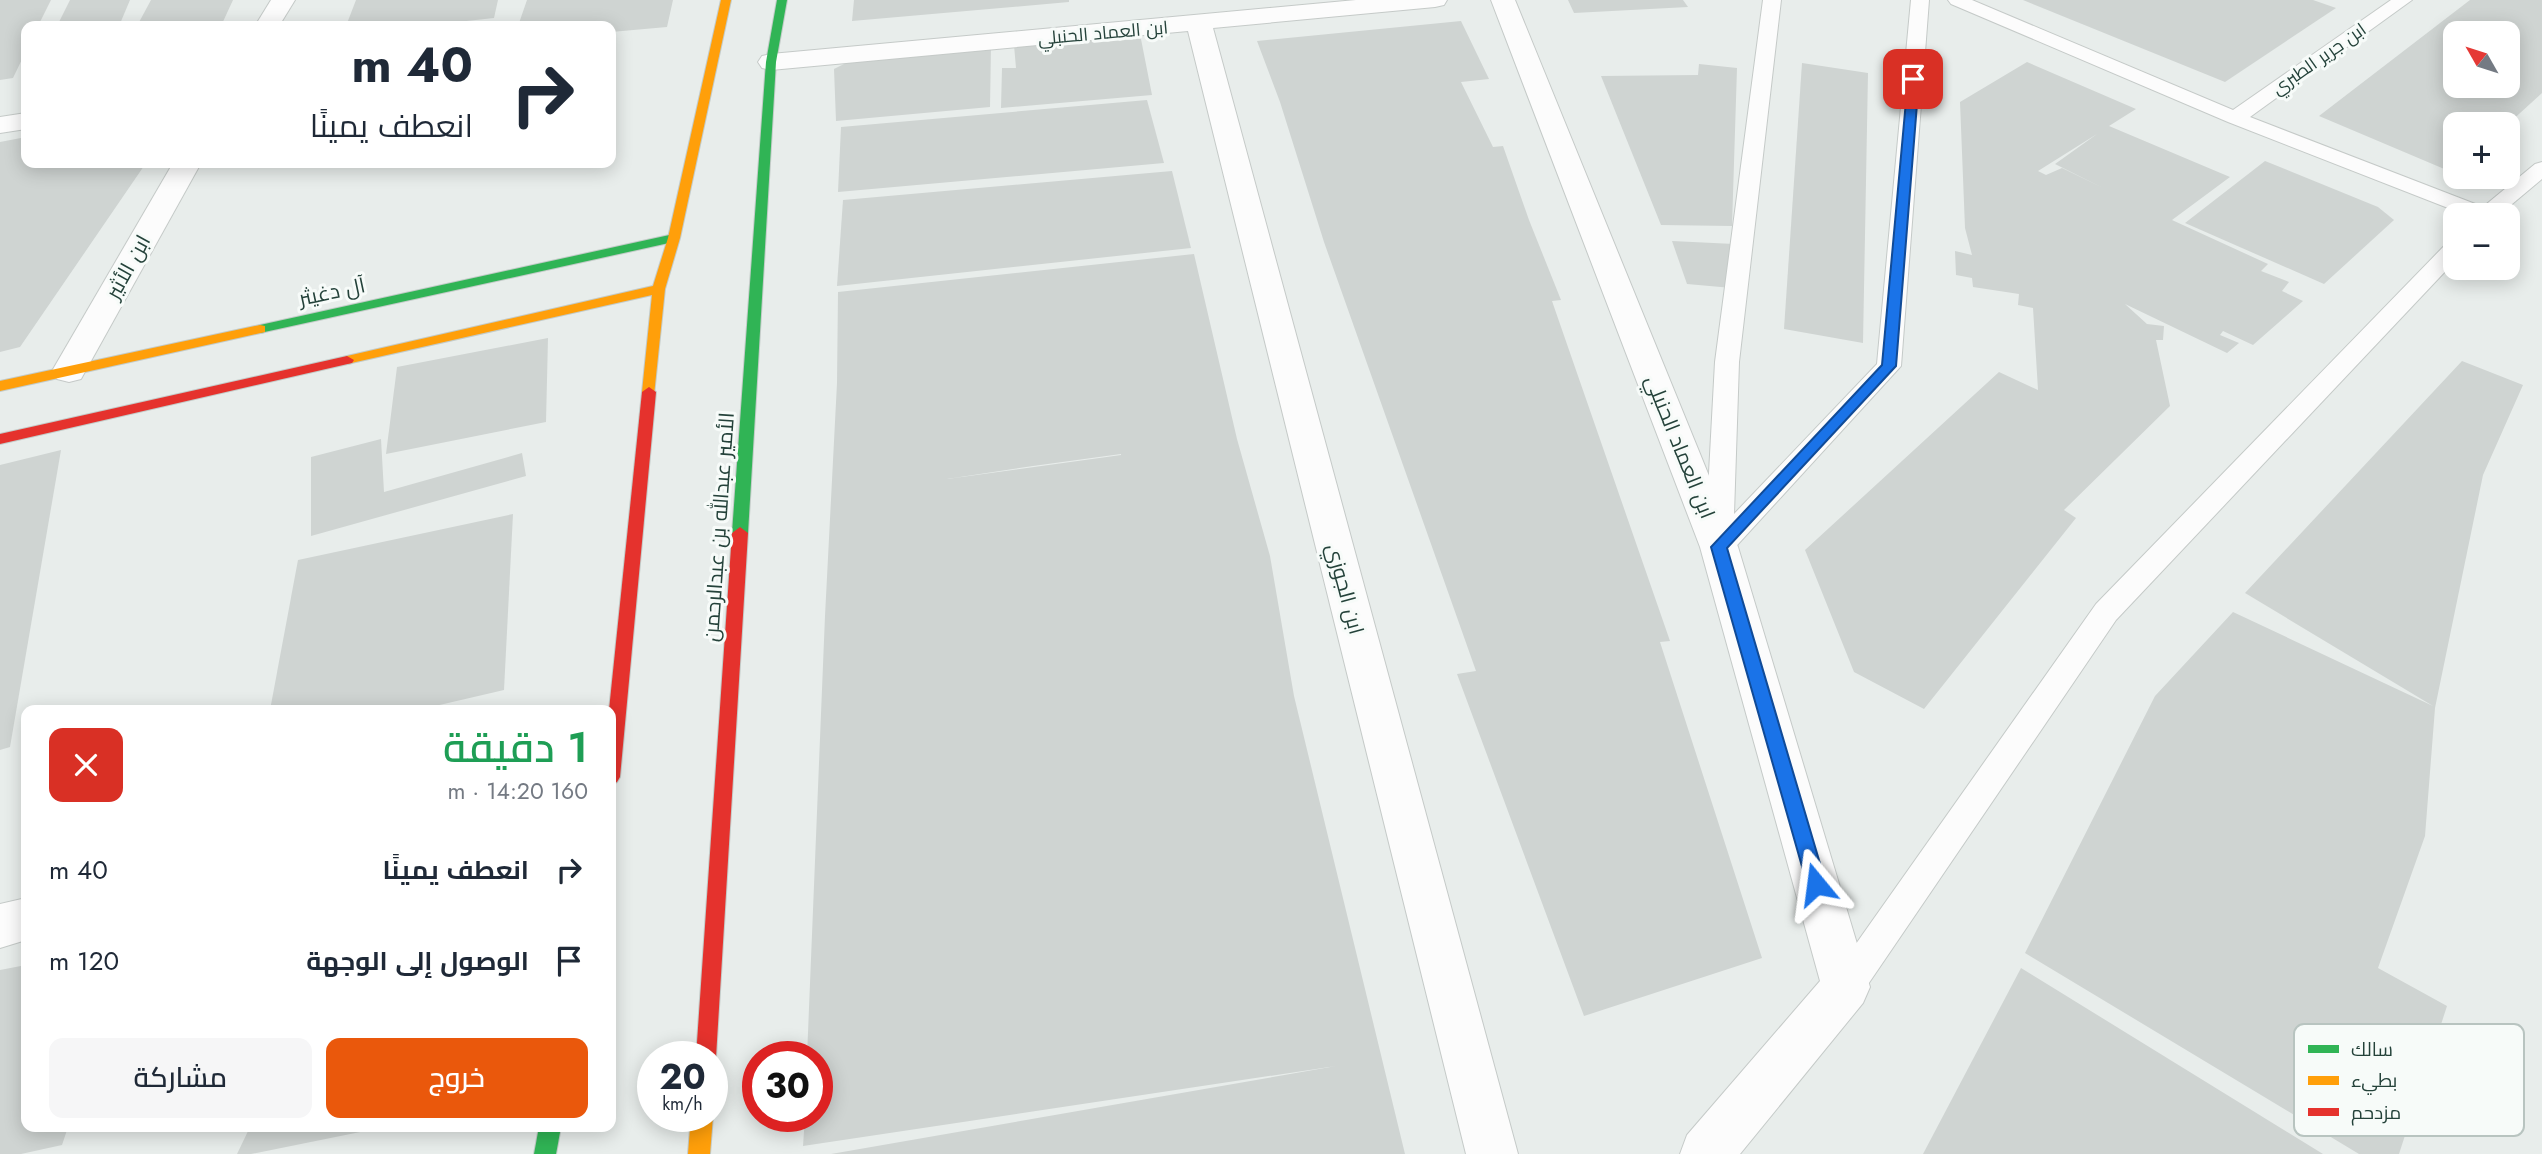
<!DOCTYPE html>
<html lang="ar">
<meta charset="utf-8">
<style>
:root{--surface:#fff;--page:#f6f6f7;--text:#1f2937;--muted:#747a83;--accent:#ea580c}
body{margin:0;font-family:Jost,Cairo,sans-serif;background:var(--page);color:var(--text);direction:rtl;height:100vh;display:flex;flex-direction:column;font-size:26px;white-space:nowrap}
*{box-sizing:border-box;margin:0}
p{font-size:23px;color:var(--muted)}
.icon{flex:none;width:38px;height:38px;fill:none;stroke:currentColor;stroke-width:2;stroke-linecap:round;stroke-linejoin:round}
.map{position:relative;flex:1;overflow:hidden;direction:ltr}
.drawer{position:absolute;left:21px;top:705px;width:595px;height:427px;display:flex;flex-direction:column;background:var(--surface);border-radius:14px;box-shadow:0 4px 18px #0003;direction:rtl}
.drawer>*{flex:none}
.banner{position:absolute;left:21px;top:21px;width:595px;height:147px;border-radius:14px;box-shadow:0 4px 18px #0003;direction:rtl;background:#fff;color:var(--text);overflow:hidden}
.needle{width:46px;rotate:309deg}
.buttons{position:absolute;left:2443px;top:21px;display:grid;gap:14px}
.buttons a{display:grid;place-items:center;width:77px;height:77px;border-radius:14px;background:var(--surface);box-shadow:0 4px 18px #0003;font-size:35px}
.speed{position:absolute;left:637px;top:1041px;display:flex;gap:14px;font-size:35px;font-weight:700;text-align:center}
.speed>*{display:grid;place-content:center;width:91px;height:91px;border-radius:50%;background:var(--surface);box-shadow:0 4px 18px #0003;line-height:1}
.speed small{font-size:18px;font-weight:400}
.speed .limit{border:10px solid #d22;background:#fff;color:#111}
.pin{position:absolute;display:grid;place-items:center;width:60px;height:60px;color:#fff;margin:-30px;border-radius:14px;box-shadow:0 4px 10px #0006}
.me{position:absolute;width:77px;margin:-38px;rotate:344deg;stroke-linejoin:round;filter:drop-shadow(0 0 5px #0008)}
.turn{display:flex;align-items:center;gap:24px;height:147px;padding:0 28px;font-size:32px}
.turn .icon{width:91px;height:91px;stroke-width:2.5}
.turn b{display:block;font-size:49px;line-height:60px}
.round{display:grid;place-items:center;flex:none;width:74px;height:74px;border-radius:14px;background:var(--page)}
.overview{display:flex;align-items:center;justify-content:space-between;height:119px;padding:0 28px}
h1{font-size:42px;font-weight:600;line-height:52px;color:#1e9e55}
.action{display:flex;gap:14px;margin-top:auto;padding:14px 28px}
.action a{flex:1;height:80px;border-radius:14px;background:var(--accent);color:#fff;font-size:28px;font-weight:600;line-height:80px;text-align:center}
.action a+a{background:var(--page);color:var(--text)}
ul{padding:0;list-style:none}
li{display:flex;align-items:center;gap:21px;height:91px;padding:0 28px}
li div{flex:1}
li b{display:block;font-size:26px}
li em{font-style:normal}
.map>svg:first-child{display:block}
</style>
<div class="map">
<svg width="2542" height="1154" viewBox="0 0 2542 1154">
<rect width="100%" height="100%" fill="#e8edeb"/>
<g fill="#cfd4d2" fill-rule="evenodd">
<polygon points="0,0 51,0 38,26 26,26 26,51 13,78 0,80"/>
<polygon points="70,0 130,0 119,26 57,26"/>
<polygon points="151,0 233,0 221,26 137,26"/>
<polygon points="356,0 498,0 494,18 421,26 346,26"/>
<polygon points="527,0 673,0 667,27 611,32 611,26 518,26"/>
<polygon points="854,0 1069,0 1069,2 852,21"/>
<polygon points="1568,0 1683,0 1688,7 1574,13"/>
<polygon points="2023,0 2313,0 2336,8 2225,82"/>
<path d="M2470,0H2542V93L2508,124H2455V166L2449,171L2319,116ZM2455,33H2508V86H2455Z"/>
<polygon points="1461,21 1489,79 1461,82 1493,147 1503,146 1529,220 1561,300 1552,301 1670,641 1660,642 1762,958 1584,1016 1457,674 1476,671 1324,242 1280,102 1257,41"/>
<polygon points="1140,34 1152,95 1001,108 1002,68 1016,68 1014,45"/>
<polygon points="991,46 990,107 836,121 834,69 860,56"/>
<path d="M2027,62L2136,109L2109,126L2230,177L2172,220L2268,264L2261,271L2289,282L2282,291L2303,301L2253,345L2223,331L2220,335L2239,343L2227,353L2125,304L2147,324L2164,326L2163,340H2156L2170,406L2064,510L2076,518L1924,709L1854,672L1805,550L1999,372L2038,390L2033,308L2018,305L2019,294L1973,287L1972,278L1956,275L1955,251L1972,255L1965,228L1960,102ZM2097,134L2055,164L2101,187L2062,168L2046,175L2038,171Z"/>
<polygon points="1802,63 1868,73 1863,343 1784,329"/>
<polygon points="1699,64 1737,68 1732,226 1661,225 1601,76 1698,75"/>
<polygon points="1147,100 1164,163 838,192 841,127"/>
<polygon points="26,137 26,163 146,163 20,347 0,352 0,142"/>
<polygon points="2265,161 2378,207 2394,220 2324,284 2185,223"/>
<polygon points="1172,171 1191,248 837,286 843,200"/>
<polygon points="1672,241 1734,244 1732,288 1687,284"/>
<path d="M1194,254L1237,439L1270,556L1294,696L1405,1154H831L1336,1066L803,1146L805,1116H817V1057H807L825,616L837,383L838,292ZM1121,454V455L947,479L1033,466Z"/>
<polygon points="548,338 546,422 386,454 397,367"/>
<polygon points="2462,361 2523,385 2483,475 2435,708 2425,836 2378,968 2447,1006 2399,1154 2359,1154 2025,953 2155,696 2233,612 2433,706 2245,593"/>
<polygon points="381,439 384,492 522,453 526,476 311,536 311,457"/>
<polygon points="61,450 10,747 0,750 0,465"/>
<polygon points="513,514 504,690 418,710 270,710 298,560"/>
<polygon points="26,965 26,1127 68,1127 62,1145 21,1154 0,1154 0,970"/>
<polygon points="2021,968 2323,1154 1923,1154"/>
<polygon points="250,1127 380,1127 380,1128 251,1154 237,1154"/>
</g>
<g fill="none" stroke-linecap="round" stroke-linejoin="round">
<g stroke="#c5cac8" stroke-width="2">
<g id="lane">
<polygon points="1763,0 1781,0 1739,362 1734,514 1877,364 1911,0 1929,0 1901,366 1729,554 1719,557 1709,554 1705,547 1715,362"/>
<polygon points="1948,0 1972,0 2233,110 2391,0 2412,0 2250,117 2483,207 2535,164 2542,162 2542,179 2499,215 2466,215 2228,122 1951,4"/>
<polygon points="2455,241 2455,261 2116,620 1858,999 1846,1004 1834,999 1828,987 1834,975 2096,604 2447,243"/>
</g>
</g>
<g stroke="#c5cac8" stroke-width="2">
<g id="street">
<polygon points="271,0 295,0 279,26 255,26"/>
<polygon points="1356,0 1447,0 1444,5 1435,7 1213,28 1518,1154 1466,1154 1188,31 771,70 762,68 758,62 762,56 771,54"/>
<polygon points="1491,0 1515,0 1738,547 1870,987 1863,1003 1740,1154 1680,1154 1687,1135 1820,981 1700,547"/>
<polygon points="26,113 26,129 0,133 0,117"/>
<polygon points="173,163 201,163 81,379 69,382 57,379 52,371"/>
<polygon points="26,898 26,940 0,948 0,904"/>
</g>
</g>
<g stroke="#c3cbc8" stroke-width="2">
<g id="fast">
<polygon points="777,0 787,0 776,62 748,533 740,539 732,533 766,62"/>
<polygon points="674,234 678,235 678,241 260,333 253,329 260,325"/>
<polygon points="539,1127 561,1127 556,1154 534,1154"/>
</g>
</g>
<g stroke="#c3cbc8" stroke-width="2">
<g id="slow">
<polygon points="721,0 731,0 680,238 665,289 654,395 649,397 642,392 652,295 347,364 342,363 340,360 347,356 653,286 668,238"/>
<polygon points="260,325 265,326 265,332 0,391 0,381"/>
<polygon points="712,1115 713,1116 710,1154 688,1154 691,1116"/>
</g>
</g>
<g stroke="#c3cbc8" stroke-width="2">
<g id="jam">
<polygon points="347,356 354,360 352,363 0,444 0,434"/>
<polygon points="649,387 656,392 620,777 617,782 611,785 609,710 642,392"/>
<polygon points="740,527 748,533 716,1057 712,1065 712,1057 696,1057 732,533"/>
</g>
</g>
<use href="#lane" fill="#fcfcfc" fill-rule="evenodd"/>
<use href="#street" fill="#fcfcfc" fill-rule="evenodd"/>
<use href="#fast" fill="#30b455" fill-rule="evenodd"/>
<use href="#slow" fill="#ff9f0a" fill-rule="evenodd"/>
<use href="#jam" fill="#e5322d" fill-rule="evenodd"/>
</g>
<polygon fill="#1a73e8" stroke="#114b97" stroke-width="2" points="1913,75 1919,79 1896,366 1727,548 1826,884 1823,890 1816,892 1809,890 1807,884 1711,547 1882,365 1908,79"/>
<g text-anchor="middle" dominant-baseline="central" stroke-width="6" stroke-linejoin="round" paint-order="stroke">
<g font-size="18" fill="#24423a" stroke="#f7fbf9">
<text transform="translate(1103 33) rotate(-5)">ابن العماد الحنبلي</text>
<text transform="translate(2319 59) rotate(-35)">ابن جرير الطبري</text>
</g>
<g font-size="21" fill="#24423a" stroke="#f7fbf9">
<text transform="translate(128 267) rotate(-61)">ابن الأثير</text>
<text transform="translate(332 292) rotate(-12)">آل دغيثر</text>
<text transform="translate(1680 447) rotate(68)">ابن العماد الحنبلي</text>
<text transform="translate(719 527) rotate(-86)">الأمير عبدالله بن عبدالرحمن</text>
<text transform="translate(1345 589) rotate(75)">ابن الجوزي</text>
</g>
</g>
<rect x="2294" y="1024" width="230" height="112" rx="10" fill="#f7fbf9" stroke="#b8c4c0" stroke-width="2"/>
<rect x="2308" y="1045" width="31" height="8" fill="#30b455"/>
<rect x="2308" y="1076" width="31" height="9" fill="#ff9f0a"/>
<rect x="2308" y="1108" width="31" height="8" fill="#e5322d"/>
<g font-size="19" fill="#24423a">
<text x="2351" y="1056">سالك</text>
<text x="2351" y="1087">بطيء</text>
<text x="2351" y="1119">مزدحم</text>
</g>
</svg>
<div class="buttons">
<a><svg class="needle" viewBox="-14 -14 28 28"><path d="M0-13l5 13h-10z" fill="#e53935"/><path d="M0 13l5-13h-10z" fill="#747a83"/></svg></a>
<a>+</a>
<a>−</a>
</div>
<div class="speed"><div>20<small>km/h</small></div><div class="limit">30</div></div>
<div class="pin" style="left:1913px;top:79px;background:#d93025"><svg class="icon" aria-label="arrive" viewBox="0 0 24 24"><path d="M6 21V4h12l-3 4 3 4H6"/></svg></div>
<svg class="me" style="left:1816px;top:884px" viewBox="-20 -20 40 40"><path d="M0-17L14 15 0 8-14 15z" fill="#1a73e8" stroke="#fff" stroke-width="4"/></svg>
<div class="banner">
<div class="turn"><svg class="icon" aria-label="right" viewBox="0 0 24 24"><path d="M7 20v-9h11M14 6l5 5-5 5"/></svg><div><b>40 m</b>انعطف يمينًا</div></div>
</div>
<section class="drawer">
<div class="overview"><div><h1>1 دقيقة</h1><p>160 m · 14:20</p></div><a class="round" style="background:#d93025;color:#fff"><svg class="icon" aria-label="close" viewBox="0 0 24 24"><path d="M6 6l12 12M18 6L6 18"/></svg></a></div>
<ul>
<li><svg class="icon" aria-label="right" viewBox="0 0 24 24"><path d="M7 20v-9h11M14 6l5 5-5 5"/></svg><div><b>انعطف يمينًا</b></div><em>40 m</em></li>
<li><svg class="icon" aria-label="arrive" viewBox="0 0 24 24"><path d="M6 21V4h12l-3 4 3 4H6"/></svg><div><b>الوصول إلى الوجهة</b></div><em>120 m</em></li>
</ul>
<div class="action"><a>خروج</a><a>مشاركة</a></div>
</section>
</div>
